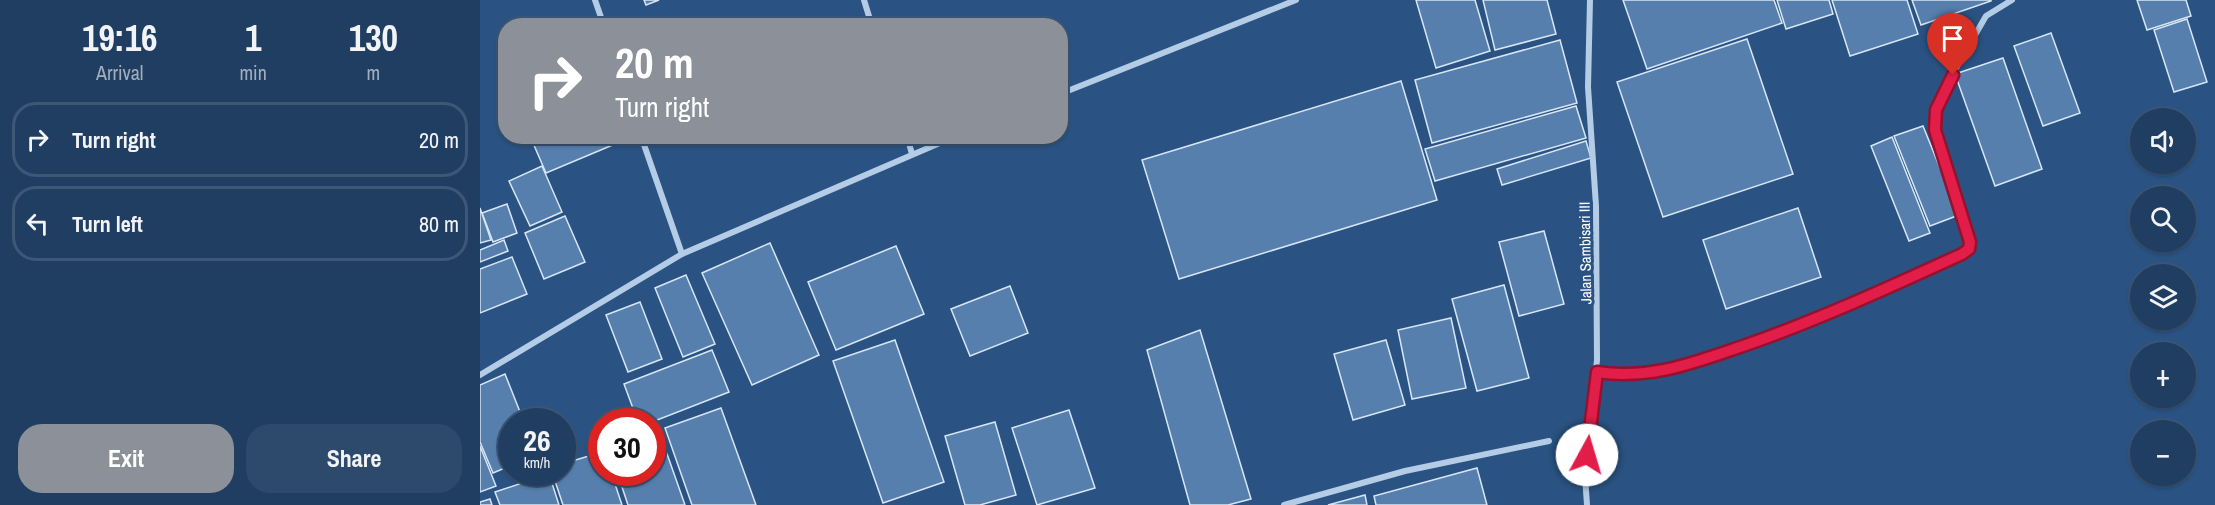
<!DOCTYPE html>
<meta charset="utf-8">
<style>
:root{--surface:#203e62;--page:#2d496b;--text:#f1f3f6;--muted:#a2aebe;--line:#3d5777;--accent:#8c9099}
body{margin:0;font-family:"Archivo Narrow",sans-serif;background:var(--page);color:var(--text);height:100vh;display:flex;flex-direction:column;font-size:22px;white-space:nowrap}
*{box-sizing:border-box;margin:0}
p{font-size:20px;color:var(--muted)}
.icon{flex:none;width:33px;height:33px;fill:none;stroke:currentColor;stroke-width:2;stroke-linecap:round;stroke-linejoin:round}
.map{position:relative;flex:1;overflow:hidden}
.sheet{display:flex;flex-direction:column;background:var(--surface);width:480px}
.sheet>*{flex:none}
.top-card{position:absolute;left:18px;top:18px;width:570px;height:126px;border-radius:24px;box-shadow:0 2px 4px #0004,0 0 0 2px var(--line);background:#8c9099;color:#fff;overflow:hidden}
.tools{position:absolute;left:1650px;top:108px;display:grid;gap:12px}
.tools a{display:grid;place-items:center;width:66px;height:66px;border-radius:50%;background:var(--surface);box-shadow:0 2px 4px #0004,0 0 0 2px var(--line);font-size:30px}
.speed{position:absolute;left:18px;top:408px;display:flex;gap:12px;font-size:30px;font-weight:700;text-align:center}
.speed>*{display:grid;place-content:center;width:78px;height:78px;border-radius:50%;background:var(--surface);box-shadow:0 2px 4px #0004,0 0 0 2px var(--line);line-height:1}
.speed small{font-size:15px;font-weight:400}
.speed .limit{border:9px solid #d22;background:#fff;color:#111}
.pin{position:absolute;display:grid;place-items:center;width:51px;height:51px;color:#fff;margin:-62px -26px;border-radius:50% 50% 50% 0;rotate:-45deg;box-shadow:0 0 6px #0007}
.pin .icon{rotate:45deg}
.me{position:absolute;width:66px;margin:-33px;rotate:6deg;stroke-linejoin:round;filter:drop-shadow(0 0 4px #0008)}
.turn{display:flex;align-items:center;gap:21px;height:126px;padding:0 18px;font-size:27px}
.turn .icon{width:78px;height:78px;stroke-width:2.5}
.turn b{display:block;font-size:42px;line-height:51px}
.eta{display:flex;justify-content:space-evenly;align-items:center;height:102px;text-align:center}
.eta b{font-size:36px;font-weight:700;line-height:42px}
.primary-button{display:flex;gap:12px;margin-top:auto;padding:12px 18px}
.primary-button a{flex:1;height:69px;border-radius:24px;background:var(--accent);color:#fff;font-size:24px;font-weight:700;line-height:69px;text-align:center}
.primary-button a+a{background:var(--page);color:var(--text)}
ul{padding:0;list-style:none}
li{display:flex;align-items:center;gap:18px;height:75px;margin:0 12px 9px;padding:0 6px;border:3px solid var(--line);border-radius:24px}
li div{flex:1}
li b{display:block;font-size:22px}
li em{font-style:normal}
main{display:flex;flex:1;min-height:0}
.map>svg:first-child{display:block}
</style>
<main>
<section class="sheet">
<div class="eta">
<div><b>19:16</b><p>Arrival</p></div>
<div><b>1</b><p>min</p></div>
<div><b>130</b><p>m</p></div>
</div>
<ul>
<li><svg class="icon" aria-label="right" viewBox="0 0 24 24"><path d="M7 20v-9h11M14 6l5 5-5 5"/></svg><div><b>Turn right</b></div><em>20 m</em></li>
<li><svg class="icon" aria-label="left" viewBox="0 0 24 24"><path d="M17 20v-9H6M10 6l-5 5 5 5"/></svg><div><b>Turn left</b></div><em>80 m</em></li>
</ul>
<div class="primary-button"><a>Exit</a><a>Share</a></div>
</section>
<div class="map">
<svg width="1735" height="505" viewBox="0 0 1735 505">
<rect width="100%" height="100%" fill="#2a5383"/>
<g fill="#567fad" stroke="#d7e6f5" stroke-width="1.5">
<polygon points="164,0 179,0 166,5"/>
<polygon points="936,0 995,0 1010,51 956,68"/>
<polygon points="1003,0 1067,0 1076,34 1015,50"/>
<polygon points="1143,0 1294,0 1302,23 1167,69"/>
<polygon points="1297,0 1349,0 1353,14 1306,29"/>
<polygon points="1352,0 1427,0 1438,34 1370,56"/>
<polygon points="1432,0 1511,0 1511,1 1441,25"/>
<polygon points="1657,0 1706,0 1711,16 1667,30"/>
<polygon points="1707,19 1727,82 1694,92 1674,30"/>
<polygon points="383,20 385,26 367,26"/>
<polygon points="1571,33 1600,113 1563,126 1534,46"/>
<polygon points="1267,39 1313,174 1183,217 1137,82"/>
<polygon points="1080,40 1097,103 952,143 935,80"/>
<polygon points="1523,58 1562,169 1515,186 1475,74"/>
<polygon points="921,81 957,200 699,279 662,160"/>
<polygon points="1096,106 1106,138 955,181 945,149"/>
<polygon points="1443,126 1479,215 1450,226 1414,136"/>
<polygon points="50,136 132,136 135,144 66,173"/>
<polygon points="1412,137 1450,233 1429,241 1391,146"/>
<polygon points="1106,141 1111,158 1022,185 1017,169"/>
<polygon points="62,166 82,212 50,226 29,181"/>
<polygon points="27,204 37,233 13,242 2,213"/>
<polygon points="0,208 11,240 0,243"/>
<polygon points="1318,208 1341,277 1246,309 1223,240"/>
<polygon points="85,216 105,262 64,279 45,233"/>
<polygon points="1064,231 1084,304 1039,316 1019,242"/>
<polygon points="24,240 28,251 0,262 0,250"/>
<polygon points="290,243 339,355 272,385 222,273"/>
<polygon points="416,246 444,314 356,350 328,282"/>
<polygon points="32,257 47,294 0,313 0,269"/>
<polygon points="206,275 235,344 203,357 175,288"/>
<polygon points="1024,285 1049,378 997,391 972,299"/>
<polygon points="530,286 548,333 490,356 471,309"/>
<polygon points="160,302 182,359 148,372 126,315"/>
<polygon points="971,318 986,388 932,399 918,330"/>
<polygon points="720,330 771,499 748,505 710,505 667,350"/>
<polygon points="415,340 464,482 403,503 353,361"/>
<polygon points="906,340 925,405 873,420 854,354"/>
<polygon points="232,350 249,392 172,422 158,422 144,384"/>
<polygon points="25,374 44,422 32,422 32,465 13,473 0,442 0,385"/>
<polygon points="241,408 276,505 212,505 185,428"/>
<polygon points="589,410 615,488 557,505 532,428"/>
<polygon points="515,422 536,495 500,505 485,505 465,436"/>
<polygon points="179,431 205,505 148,505 137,472 172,472 172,433"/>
<polygon points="0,446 16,486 0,492"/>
<polygon points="122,452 122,472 131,472 142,505 83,505 72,472 82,472 82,464"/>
<polygon points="997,468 1007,505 896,505 894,496"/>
<polygon points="69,474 79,505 20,505 15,492"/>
<polygon points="885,495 887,505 848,505"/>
<polygon points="10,499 12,505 0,505 0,502"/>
</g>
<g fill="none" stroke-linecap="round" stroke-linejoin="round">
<g stroke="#b4cce6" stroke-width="6">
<polyline points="115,0 124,26"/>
<polyline points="384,0 392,26"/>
<polyline points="580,94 816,0"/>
<polyline points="161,136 202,254"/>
<polyline points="427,136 432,154"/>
<path d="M1117,372C1171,380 1212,363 1263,346C1338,320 1410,287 1482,254L1489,249L1490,242L1455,130L1456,110L1465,87L1506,16L1532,0"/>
<polyline points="0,375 202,254 476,136"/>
<polyline points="804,505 925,471 1069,441"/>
<polyline points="1107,505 1105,476 1117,360 1116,206 1108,87 1110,0"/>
</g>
</g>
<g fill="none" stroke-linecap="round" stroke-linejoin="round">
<g stroke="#92132f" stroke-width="15">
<path id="route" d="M1107,455L1117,372C1171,380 1213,363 1263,346C1338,320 1410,287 1482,254L1489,249L1490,242L1455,130L1456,110L1473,75"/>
</g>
<use href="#route" stroke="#e11d48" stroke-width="10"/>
</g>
<g text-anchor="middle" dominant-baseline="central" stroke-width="6" stroke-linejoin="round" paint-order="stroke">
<g font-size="15" fill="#fff" stroke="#2a5383">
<text transform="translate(1105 253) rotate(-91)">Jalan Sambisari III</text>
</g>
</g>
</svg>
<div class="tools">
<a><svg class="icon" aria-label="sound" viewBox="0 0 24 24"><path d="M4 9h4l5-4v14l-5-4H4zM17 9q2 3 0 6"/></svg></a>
<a><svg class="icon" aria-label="search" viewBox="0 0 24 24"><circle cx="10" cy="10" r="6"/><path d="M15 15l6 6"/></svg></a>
<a><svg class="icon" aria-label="layers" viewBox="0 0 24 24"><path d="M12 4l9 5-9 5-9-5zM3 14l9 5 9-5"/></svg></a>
<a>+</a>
<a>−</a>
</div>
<div class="speed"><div>26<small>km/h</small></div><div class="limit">30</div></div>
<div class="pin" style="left:1473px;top:75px;background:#d93025"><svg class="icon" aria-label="arrive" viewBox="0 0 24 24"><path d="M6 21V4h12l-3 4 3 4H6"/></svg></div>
<svg class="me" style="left:1107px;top:455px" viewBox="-20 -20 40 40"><circle r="19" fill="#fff"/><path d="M0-13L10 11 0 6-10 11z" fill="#e11d48"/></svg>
<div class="top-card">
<div class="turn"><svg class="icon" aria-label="right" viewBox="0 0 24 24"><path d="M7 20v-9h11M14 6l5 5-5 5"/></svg><div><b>20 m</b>Turn right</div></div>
</div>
</div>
</main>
